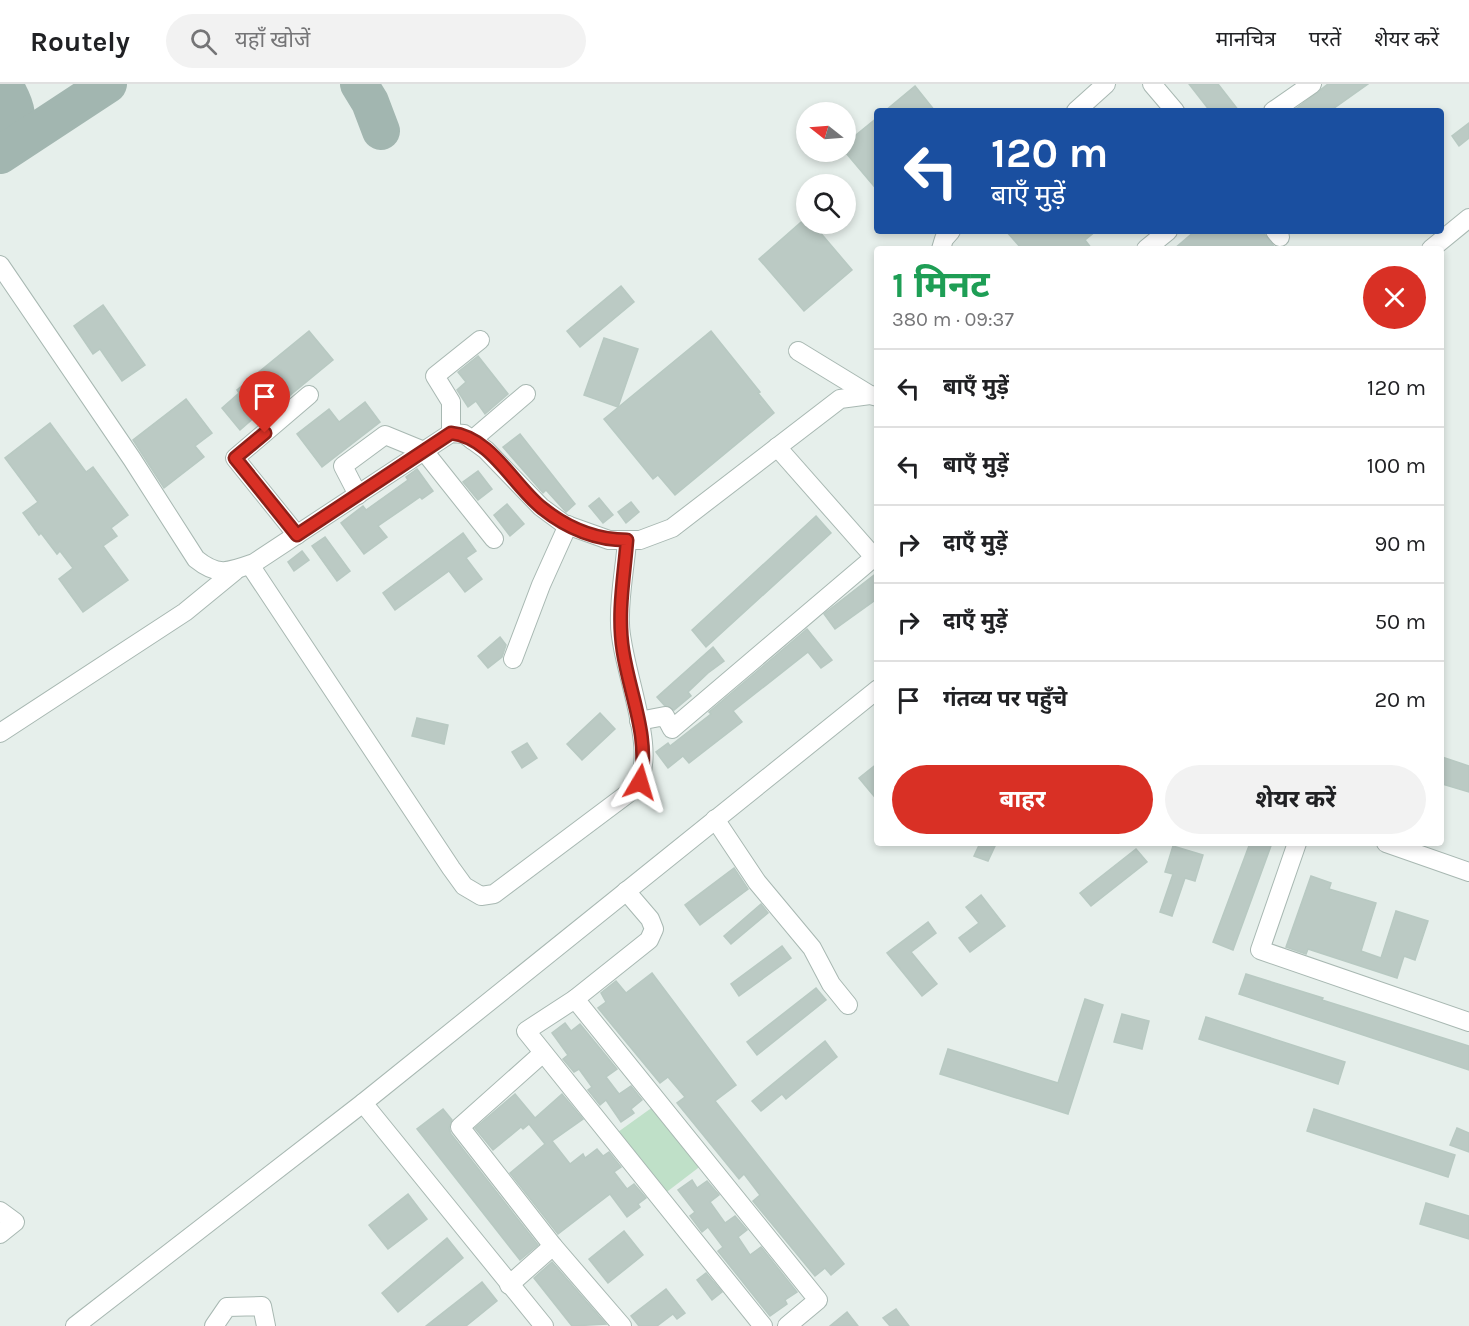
<!DOCTYPE html>
<html lang="hi">
<meta charset="utf-8">
<style>
:root{--surface:#fff;--page:#f2f2f2;--text:#202124;--muted:#757577;--line:#e0e0e0;--accent:#d93025}
body{margin:0;font-family:Karla,"Noto Sans Devanagari",sans-serif;background:var(--page);color:var(--text);height:100vh;display:flex;flex-direction:column;font-size:22px;white-space:nowrap}
*{box-sizing:border-box;margin:0}
p{font-size:20px;color:var(--muted)}
.icon{flex:none;width:33px;height:33px;fill:none;stroke:currentColor;stroke-width:2;stroke-linecap:round;stroke-linejoin:round}
.map{position:relative;flex:1;overflow:hidden}
.side{position:absolute;left:874px;top:162px;width:570px;height:600px;display:flex;flex-direction:column;background:var(--surface);border-radius:6px;box-shadow:0 3px 9px #0003}
.side>*{flex:none}
.hud{position:absolute;left:874px;top:24px;width:570px;height:126px;border-radius:6px;box-shadow:0 3px 9px #0003;background:#1a4fa0;color:#fff;overflow:hidden}
.needle{width:39px;rotate:287deg}
.buttons{position:absolute;left:796px;top:18px;display:grid;gap:12px}
.buttons a{display:grid;place-items:center;width:60px;height:60px;border-radius:50%;background:var(--surface);box-shadow:0 3px 9px #0003;font-size:30px}
.pin{position:absolute;display:grid;place-items:center;width:51px;height:51px;color:#fff;margin:-62px -26px;border-radius:50% 50% 50% 0;rotate:-45deg;box-shadow:0 0 6px #0007}
.pin .icon{rotate:45deg}
.me{position:absolute;width:66px;margin:-33px;rotate:7deg;stroke-linejoin:round;filter:drop-shadow(0 0 4px #0008)}
.turn{display:flex;align-items:center;gap:21px;height:126px;padding:0 18px;font-size:27px}
.turn .icon{width:78px;height:78px;stroke-width:2.5}
.turn b{display:block;font-size:42px;line-height:51px}
.round{display:grid;place-items:center;flex:none;width:63px;height:63px;border-radius:32px;background:var(--page)}
.overview{display:flex;align-items:center;justify-content:space-between;height:102px;padding:0 18px}
h1{font-size:36px;font-weight:700;line-height:45px;color:#1e9e55}
.action{display:flex;gap:12px;margin-top:auto;padding:12px 18px}
.action a{flex:1;height:69px;border-radius:36px;background:var(--accent);color:#fff;font-size:24px;font-weight:700;line-height:69px;text-align:center}
.action a+a{background:var(--page);color:var(--text)}
ul{padding:0;list-style:none}
li{display:flex;align-items:center;gap:18px;height:78px;padding:0 18px;border-top:2px solid var(--line)}
li div{flex:1}
li b{display:block;font-size:22px}
li em{font-style:normal}
header{display:flex;align-items:center;gap:36px;box-sizing:border-box;height:84px;padding:0 30px;background:var(--surface);border-bottom:2px solid var(--line)}
header strong{font-size:28px}
nav{display:flex;gap:33px;margin-inline-start:auto;font-size:21px}
.search{width:420px;height:54px;background:var(--page);display:flex;align-items:center;gap:15px;box-sizing:border-box;padding:0 21px;border-radius:33px;color:var(--muted);font-size:22px}
.map>svg:first-child{display:block}
</style>
<header>
<strong>Routely</strong>
<div class="search"><svg class="icon" aria-label="search" viewBox="0 0 24 24"><circle cx="10" cy="10" r="6"/><path d="M15 15l6 6"/></svg>यहाँ खोजें</div>
<nav><a>मानचित्र</a><a>परतें</a><a>शेयर करें</a></nav>
</header>
<div class="map">
<svg width="1469" height="1242" viewBox="0 0 1469 1242">
<rect width="100%" height="100%" fill="#e6efeb"/>
<polygon fill="#bfe0c8" points="657,1020 702,1081 664,1110 618,1048"/>
<g fill="none" stroke-linecap="round" stroke-linejoin="round">
<g stroke="#a2b6b0" stroke-width="38">
<path d="M3,0C19,25 18,34 13,62"/>
<polyline points="359,0 370,18 381,47"/>
<polyline points="0,71 108,0"/>
</g>
</g>
<g fill="#bbcac4" stroke="#b8c9c2" stroke-width="1.5">
<polygon points="1189,0 1218,0 1239,27 1210,27"/>
<polygon points="1328,0 1368,0 1330,27 1293,27"/>
<polygon points="915,2 935,27 885,27"/>
<polygon points="878,33 878,107 846,69 846,59"/>
<polygon points="1469,39 1469,54 1459,62 1452,52"/>
<polygon points="807,133 807,140 813,140 852,186 804,227 759,175"/>
<polygon points="1006,147 1096,147 1085,156 1092,165 1022,165"/>
<polygon points="1195,147 1262,147 1276,165 1174,165"/>
<polygon points="621,202 634,218 580,263 567,247"/>
<polygon points="103,221 145,281 122,297 100,265 93,270 74,242"/>
<polygon points="309,247 333,276 260,336 256,332 240,346 222,324 239,309 237,306"/>
<polygon points="711,247 760,308 758,309 774,329 675,411 658,391 653,395 604,335"/>
<polygon points="604,254 638,265 618,323 584,311"/>
<polygon points="478,272 508,310 485,330 476,317 468,323 457,306 466,298 458,288"/>
<polygon points="186,315 212,349 195,362 204,373 164,404 133,356"/>
<polygon points="365,318 380,338 322,383 297,350 329,325 339,338"/>
<polygon points="50,339 86,388 93,383 128,431 111,444 117,452 103,462 128,496 83,528 59,495 73,484 60,467 57,470 41,449 39,451 23,429 38,418 5,374"/>
<polygon points="520,350 575,420 566,428 546,406 543,409 503,363"/>
<polygon points="417,385 433,407 422,415 420,413 378,442 387,453 364,470 341,439 363,422 366,426 408,396 406,393"/>
<polygon points="478,387 492,405 478,416 463,398"/>
<polygon points="599,414 613,431 603,439 589,422"/>
<polygon points="631,418 639,428 626,439 618,428"/>
<polygon points="507,420 524,440 510,452 494,431"/>
<polygon points="816,432 831,449 706,563 692,546"/>
<polygon points="463,449 476,467 466,474 482,495 465,508 449,487 395,526 383,509"/>
<polygon points="325,453 350,487 337,497 312,462"/>
<polygon points="302,467 309,476 294,487 288,478"/>
<polygon points="878,488 878,514 835,545 824,530"/>
<polygon points="807,545 832,576 821,584 808,568 733,627 742,638 689,679 683,672 668,684 656,668 668,659 670,662 711,630 709,628"/>
<polygon points="500,553 506,561 502,573 488,584 478,572"/>
<polygon points="713,563 724,577 708,589 688,608 691,612 674,626 664,621 657,613"/>
<polygon points="600,629 615,645 582,676 567,660"/>
<polygon points="417,634 448,641 444,660 412,652"/>
<polygon points="527,659 537,674 522,684 512,668"/>
<polygon points="1442,673 1469,682 1469,708 1442,700"/>
<polygon points="878,679 878,717 859,694"/>
<polygon points="980,759 995,762 988,777 974,772"/>
<polygon points="1250,759 1272,759 1233,866 1213,858"/>
<polygon points="1173,762 1203,771 1195,797 1185,794 1172,832 1160,828 1173,790 1165,788"/>
<polygon points="1136,765 1147,778 1091,822 1080,809"/>
<polygon points="734,784 748,805 700,841 685,821"/>
<polygon points="1311,792 1331,799 1329,805 1376,819 1361,867 1381,874 1396,827 1428,837 1415,876 1404,872 1397,894 1308,865 1306,870 1286,863"/>
<polygon points="981,811 1005,842 970,868 959,854 979,839 966,823"/>
<polygon points="761,820 768,829 731,860 724,852"/>
<polygon points="928,838 936,849 911,868 937,900 922,912 887,869"/>
<polygon points="782,862 791,874 739,912 731,900"/>
<polygon points="652,889 736,1001 715,1017 844,1180 831,1191 825,1184 815,1192 753,1117 760,1111 744,1090 739,1095 677,1019 685,1013 668,993 660,999 598,924 606,918 601,909 616,897 626,909"/>
<polygon points="1246,890 1323,914 1322,916 1469,962 1469,986 1239,910"/>
<polygon points="816,904 826,916 757,971 747,958"/>
<polygon points="1085,915 1103,921 1068,1030 940,990 948,965 1058,999"/>
<polygon points="1122,930 1149,937 1142,965 1114,958"/>
<polygon points="1206,933 1345,978 1338,1000 1199,955"/>
<polygon points="565,939 571,947 580,940 617,985 606,993 619,1010 631,1002 642,1016 631,1025 634,1029 621,1038 606,1016 600,1021 588,1006 592,1003 579,985 574,988 563,975 568,971 552,949"/>
<polygon points="825,957 837,973 786,1015 782,1010 761,1027 752,1017"/>
<polygon points="515,1010 535,1034 562,1010 583,1035 552,1057 570,1080 583,1070 585,1074 597,1065 603,1072 609,1068 621,1083 614,1088 627,1105 634,1100 646,1114 638,1120 640,1123 627,1133 610,1110 558,1150 510,1089 545,1060 529,1040 523,1045 521,1043 493,1066 475,1044"/>
<polygon points="443,1025 452,1036 449,1044 451,1050 538,1161 520,1176 417,1045"/>
<polygon points="1314,1025 1455,1071 1448,1093 1307,1047"/>
<polygon points="1457,1044 1469,1049 1469,1068 1450,1061"/>
<polygon points="692,1096 697,1104 707,1097 719,1111 710,1118 725,1139 735,1132 747,1146 738,1153 750,1171 761,1163 797,1208 785,1216 787,1220 770,1232 718,1167 723,1163 708,1143 702,1148 690,1132 695,1128 678,1106"/>
<polygon points="408,1110 427,1135 388,1165 369,1141"/>
<polygon points="1426,1119 1469,1132 1469,1155 1420,1140"/>
<polygon points="624,1147 643,1171 608,1199 589,1175"/>
<polygon points="447,1154 463,1174 398,1228 382,1209"/>
<polygon points="552,1178 606,1240 572,1242 534,1194"/>
<polygon points="706,1189 722,1208 712,1216 697,1196"/>
<polygon points="482,1198 497,1217 466,1242 426,1242"/>
<polygon points="666,1205 685,1229 677,1235 673,1230 657,1242 639,1242 631,1232"/>
<polygon points="896,1225 909,1242 890,1242 883,1234"/>
<polygon points="847,1228 858,1242 830,1242"/>
</g>
<g fill="none" stroke-linecap="round" stroke-linejoin="round">
<g stroke="#a8b8b2" stroke-width="20">
<g id="minor">
<polyline points="1152,0 1175,27"/>
<polyline points="1076,27 1106,0"/>
<polyline points="1273,27 1312,0"/>
<polyline points="1275,147 1280,153"/>
<polyline points="941,165 944,155 951,147"/>
<polyline points="1146,165 1168,147"/>
<polyline points="1431,165 1469,134"/>
<path d="M0,181L132,375L196,475C218,493 229,488 254,479L451,349L464,350L486,366L541,423L564,440L609,456H640L672,444L840,315L870,311L878,313"/>
<polyline points="798,267 870,311"/>
<polyline points="451,349 451,318 435,292 480,256"/>
<polyline points="472,356 526,310"/>
<polyline points="777,363 874,473"/>
<polyline points="358,411 343,382 385,351 424,367 494,455"/>
<polyline points="297,451 235,374 309,311"/>
<path d="M250,481L451,784L464,802L481,812L494,810L634,705C662,672 620,582 620,539C619,512 625,484 627,457"/>
<polyline points="513,575 541,501 568,441"/>
<polyline points="639,637 665,632 672,645 878,470"/>
<polyline points="0,649 185,528 235,487"/>
<polyline points="715,735 757,798 812,864 831,900 848,921"/>
<polyline points="1297,759 1260,866 1469,938"/>
<polyline points="1386,759 1469,788"/>
<polyline points="626,807 650,835 654,845 649,856 575,915 526,947 763,1242"/>
<polyline points="575,915 818,1216 787,1242"/>
<polyline points="543,969 460,1043 553,1162 622,1242"/>
<polyline points="363,1019 544,1242"/>
<polyline points="0,1127 15,1138 0,1150"/>
<polyline points="509,1201 553,1162"/>
<polyline points="75,1242 363,1019 878,605"/>
<polyline points="214,1242 227,1223 262,1222 266,1242"/>
</g>
</g>
<use href="#minor" stroke="#fff" stroke-width="18"/>
</g>
<g fill="none" stroke-linecap="round" stroke-linejoin="round">
<g stroke="#8d1f18" stroke-width="15">
<path id="route" d="M265,349L235,374L297,451L451,349C491,353 513,401 542,424C567,444 596,456 627,456C624,493 617,530 623,567C630,612 650,653 640,698"/>
</g>
<use href="#route" stroke="#d93025" stroke-width="10"/>
</g>
</svg>
<div class="buttons">
<a><svg class="needle" viewBox="-14 -14 28 28"><path d="M0-13l5 13h-10z" fill="#e53935"/><path d="M0 13l5-13h-10z" fill="#757577"/></svg></a>
<a><svg class="icon" aria-label="search" viewBox="0 0 24 24"><circle cx="10" cy="10" r="6"/><path d="M15 15l6 6"/></svg></a>
</div>
<div class="pin" style="left:265px;top:349px;background:#d93025"><svg class="icon" aria-label="arrive" viewBox="0 0 24 24"><path d="M6 21V4h12l-3 4 3 4H6"/></svg></div>
<svg class="me" style="left:640px;top:698px" viewBox="-20 -20 40 40"><path d="M0-17L14 15 0 8-14 15z" fill="#d93025" stroke="#fff" stroke-width="4"/></svg>
<div class="hud">
<div class="turn"><svg class="icon" aria-label="left" viewBox="0 0 24 24"><path d="M17 20v-9H6M10 6l-5 5 5 5"/></svg><div><b>120 m</b>बाएँ मुड़ें</div></div>
</div>
<section class="side">
<div class="overview"><div><h1>1 मिनट</h1><p>380 m · 09:37</p></div><a class="round" style="background:#d93025;color:#fff"><svg class="icon" aria-label="close" viewBox="0 0 24 24"><path d="M6 6l12 12M18 6L6 18"/></svg></a></div>
<ul>
<li><svg class="icon" aria-label="left" viewBox="0 0 24 24"><path d="M17 20v-9H6M10 6l-5 5 5 5"/></svg><div><b>बाएँ मुड़ें</b></div><em>120 m</em></li>
<li><svg class="icon" aria-label="left" viewBox="0 0 24 24"><path d="M17 20v-9H6M10 6l-5 5 5 5"/></svg><div><b>बाएँ मुड़ें</b></div><em>100 m</em></li>
<li><svg class="icon" aria-label="right" viewBox="0 0 24 24"><path d="M7 20v-9h11M14 6l5 5-5 5"/></svg><div><b>दाएँ मुड़ें</b></div><em>90 m</em></li>
<li><svg class="icon" aria-label="right" viewBox="0 0 24 24"><path d="M7 20v-9h11M14 6l5 5-5 5"/></svg><div><b>दाएँ मुड़ें</b></div><em>50 m</em></li>
<li><svg class="icon" aria-label="arrive" viewBox="0 0 24 24"><path d="M6 21V4h12l-3 4 3 4H6"/></svg><div><b>गंतव्य पर पहुँचे</b></div><em>20 m</em></li>
</ul>
<div class="action"><a>बाहर</a><a>शेयर करें</a></div>
</section>
</div>
